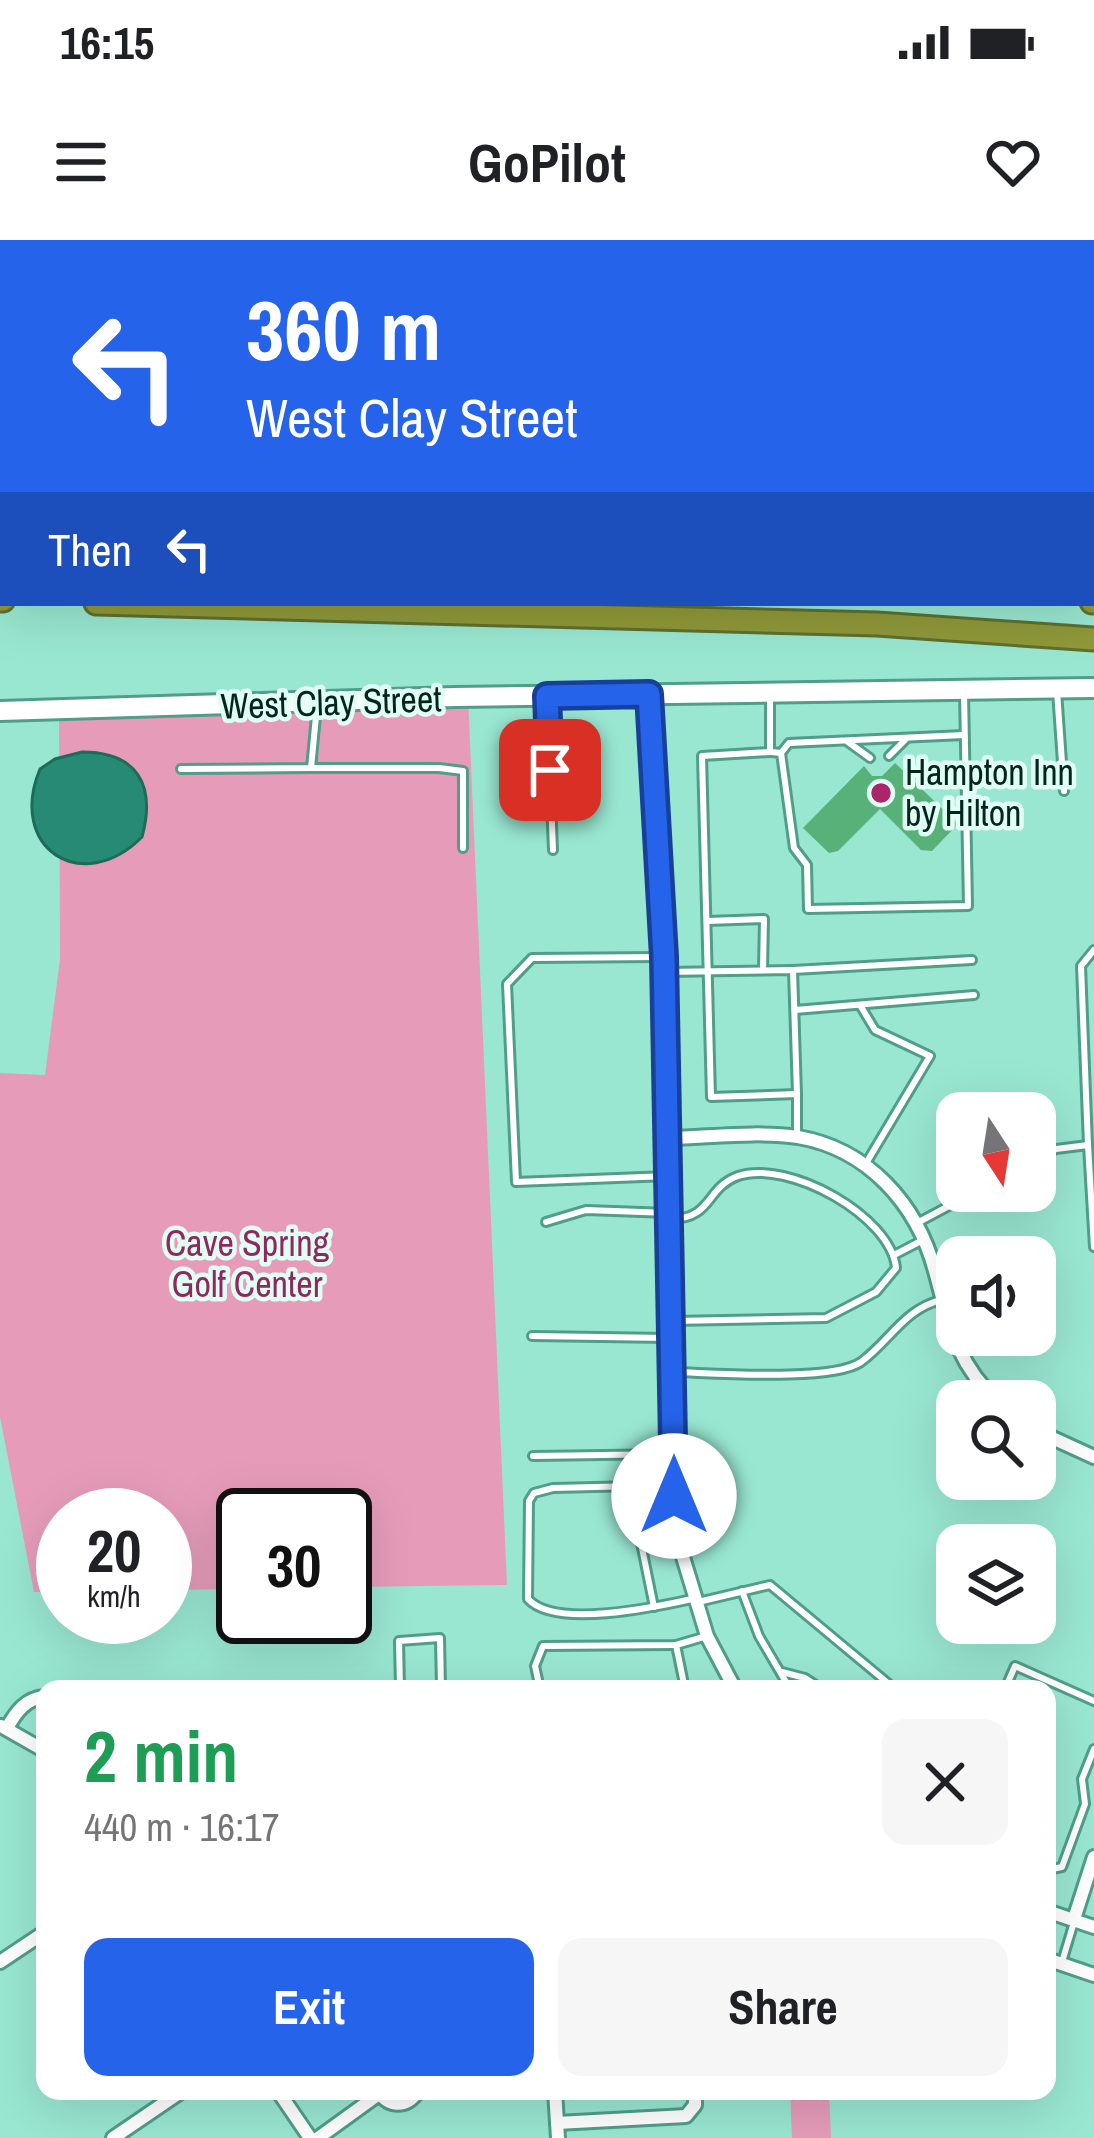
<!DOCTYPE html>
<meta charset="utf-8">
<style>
:root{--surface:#fff;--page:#f6f6f6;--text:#202124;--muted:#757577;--accent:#2563eb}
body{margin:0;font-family:"Archivo Narrow",sans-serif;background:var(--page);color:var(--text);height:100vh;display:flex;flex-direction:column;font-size:45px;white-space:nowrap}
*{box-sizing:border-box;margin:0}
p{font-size:39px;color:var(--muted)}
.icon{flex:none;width:66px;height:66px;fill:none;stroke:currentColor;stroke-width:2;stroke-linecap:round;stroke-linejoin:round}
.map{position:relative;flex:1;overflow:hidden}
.side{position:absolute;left:36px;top:1440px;width:1020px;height:420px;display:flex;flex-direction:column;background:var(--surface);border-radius:24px;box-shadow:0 12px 48px #0002}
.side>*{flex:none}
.banner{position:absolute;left:0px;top:0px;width:1095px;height:366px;box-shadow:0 12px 48px #0002;background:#2563eb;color:#fff;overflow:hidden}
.needle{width:78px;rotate:168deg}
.controls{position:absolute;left:936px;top:852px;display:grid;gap:24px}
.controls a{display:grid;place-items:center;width:120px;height:120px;border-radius:24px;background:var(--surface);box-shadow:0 12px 48px #0002;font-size:60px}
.speed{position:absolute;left:36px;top:1248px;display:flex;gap:24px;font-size:60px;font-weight:700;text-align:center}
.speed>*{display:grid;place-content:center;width:156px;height:156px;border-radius:50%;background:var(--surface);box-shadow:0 12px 48px #0002;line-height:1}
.speed small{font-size:30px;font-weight:400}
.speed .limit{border:6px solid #111;border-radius:18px;background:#fff;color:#111}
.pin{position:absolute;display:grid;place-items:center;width:102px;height:102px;color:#fff;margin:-51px;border-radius:24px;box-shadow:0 6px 18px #0006}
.me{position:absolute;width:132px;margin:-66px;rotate:0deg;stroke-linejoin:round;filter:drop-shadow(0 0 9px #0008)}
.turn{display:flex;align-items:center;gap:42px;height:252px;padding:0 48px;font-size:54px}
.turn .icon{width:156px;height:156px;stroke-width:2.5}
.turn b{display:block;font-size:84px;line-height:102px}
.then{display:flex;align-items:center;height:114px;padding:0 48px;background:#0003;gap:24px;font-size:45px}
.round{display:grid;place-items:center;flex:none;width:126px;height:126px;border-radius:24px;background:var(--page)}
.overview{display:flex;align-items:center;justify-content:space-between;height:204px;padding:0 48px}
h1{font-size:72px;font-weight:700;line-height:90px;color:#1e9e55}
.cta{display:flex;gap:24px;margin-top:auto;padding:24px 48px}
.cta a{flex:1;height:138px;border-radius:24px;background:var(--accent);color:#fff;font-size:48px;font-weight:700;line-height:138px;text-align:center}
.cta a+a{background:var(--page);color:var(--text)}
.status{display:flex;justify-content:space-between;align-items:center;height:84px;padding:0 60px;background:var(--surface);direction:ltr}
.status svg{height:33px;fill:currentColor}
header{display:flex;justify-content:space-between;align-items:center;height:156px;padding:0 48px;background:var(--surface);font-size:54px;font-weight:700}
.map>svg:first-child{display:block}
</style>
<div class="status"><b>16:15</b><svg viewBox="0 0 49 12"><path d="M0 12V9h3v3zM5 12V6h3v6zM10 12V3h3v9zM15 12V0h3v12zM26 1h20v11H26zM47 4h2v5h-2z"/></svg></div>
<header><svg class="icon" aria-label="menu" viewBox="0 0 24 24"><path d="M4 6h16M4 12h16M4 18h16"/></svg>GoPilot<svg class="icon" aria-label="heart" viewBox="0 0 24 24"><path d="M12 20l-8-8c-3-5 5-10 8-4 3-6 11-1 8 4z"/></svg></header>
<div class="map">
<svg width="1094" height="1898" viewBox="0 0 1094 1898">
<rect width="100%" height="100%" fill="#99e7d1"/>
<g fill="#e69cb9">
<polygon points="468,457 507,1345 345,1347 345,1275 243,1275 243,1349 165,1350 165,1275 63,1275 63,1352 34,1352 0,1177 0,833 45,835 60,719 59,465"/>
<polygon points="790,1851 829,1851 831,1898 792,1898"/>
</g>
<path fill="#278a74" stroke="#1c6c5a" stroke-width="3" d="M82,512C138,512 156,546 142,597C82,657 7,608 40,529L55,519Z"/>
<polygon fill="#57b179" points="895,523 958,584 932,611 921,610 880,569 838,611 829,613 803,588 864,526 872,536 882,536"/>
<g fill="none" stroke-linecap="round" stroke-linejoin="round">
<g stroke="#509e89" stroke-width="12">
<g id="lane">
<polyline points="560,0 561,3"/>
<polyline points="969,0 970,3"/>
<polyline points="1045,0 1046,3"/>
<polyline points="1086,0 1087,3"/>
<polyline points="1092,29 1094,39"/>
<polyline points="0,102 3,102"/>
<polyline points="0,231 3,231"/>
<polyline points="1057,451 1064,551"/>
<polyline points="770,456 770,512 702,516 711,857 797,854 797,897"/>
<polyline points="547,459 553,610"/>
<polyline points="848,502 870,518"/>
<polyline points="771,512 781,513 794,608 807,625 808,669 968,666 964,452"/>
<polyline points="781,513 789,503 964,495"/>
<polyline points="889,516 905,500"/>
<polyline points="311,528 439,528 463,531 463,608"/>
<polyline points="181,529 311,528 317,466"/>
<polyline points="707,681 764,679 763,730"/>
<polyline points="660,717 532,718 507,744 516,942 668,936"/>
<polyline points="793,730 972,720"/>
<polyline points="665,732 793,730 797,854"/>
<polyline points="860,765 875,790 930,816 865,925"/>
<polyline points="795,770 974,755"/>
<polyline points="1088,905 1081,726 1094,710"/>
<polyline points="1035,919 1056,909 1088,905 1094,1007"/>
<path d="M670,979C713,979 705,948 738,936C788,919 891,976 896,1028L876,1052L826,1078L673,1081"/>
<polyline points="546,982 586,970 669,973"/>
<polyline points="917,983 977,951"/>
<polyline points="894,1015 923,1000"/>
<polyline points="532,1096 669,1098"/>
<path d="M675,1132C714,1133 832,1142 861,1122C890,1101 904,1069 941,1060"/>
<polyline points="533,1216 673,1214"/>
<polyline points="646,1256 641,1303 654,1367"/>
<path d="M674,1256H646L637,1246L553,1248L534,1253L529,1261L528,1359C555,1389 656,1367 692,1359"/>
<polyline points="742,1351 759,1396 790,1449"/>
<polyline points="698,1362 770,1345 895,1449"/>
<polyline points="676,1405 685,1449"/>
<polyline points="782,1432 805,1438 822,1449"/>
<polyline points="400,1449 399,1401 440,1398 441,1449"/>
<polyline points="540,1449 535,1426 543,1406 676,1405 707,1396"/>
<polyline points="1005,1449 1015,1426 1094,1461"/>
<polyline points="1047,1630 1062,1627 1085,1564 1082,1539 1094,1509"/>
<polyline points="1062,1722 1074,1682"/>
</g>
</g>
<g stroke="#509e89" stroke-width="18">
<g id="street">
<polyline points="229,0 229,3"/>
<polyline points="503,0 504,3"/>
<polyline points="788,0 788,3"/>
<polyline points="0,61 3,61"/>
<polyline points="649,454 664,717 676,1294 707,1396 735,1449"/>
<path d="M669,898C711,897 757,891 798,897C868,909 917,964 935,1031C949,1082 955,1122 997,1161"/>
<polyline points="1035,1190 1094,1217"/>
<polyline points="1,1486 45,1511"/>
<path d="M7,1488C16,1472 26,1458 45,1457"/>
<polyline points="1047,1671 1094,1687"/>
<polyline points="1074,1679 1094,1617"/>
<polyline points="1047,1719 1094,1735"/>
<polyline points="0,1722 45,1692"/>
<polyline points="278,1851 310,1898"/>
<path d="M378,1851C389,1868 407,1868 418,1851"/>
<polyline points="555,1851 558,1898"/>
<polyline points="557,1883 686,1876 695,1865 695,1851"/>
<polyline points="113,1898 182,1851"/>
<polyline points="318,1898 379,1854"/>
</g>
</g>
<g stroke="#509e89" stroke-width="24">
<g id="secondary">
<polyline points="0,272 3,272"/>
<polyline points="1092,312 1094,312"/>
<polyline points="0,471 455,457 1094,448"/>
</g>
</g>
<g stroke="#5e702f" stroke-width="27">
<g id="highway">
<polyline points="0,324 3,324"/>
<polyline points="0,360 3,360"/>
<polyline points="1092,362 1094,362"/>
<polyline points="96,363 877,384 1094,399"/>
</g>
</g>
<use href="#lane" stroke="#fff" stroke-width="6"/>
<use href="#street" stroke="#fff" stroke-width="12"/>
<use href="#secondary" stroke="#fff" stroke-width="18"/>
<use href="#highway" stroke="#8f9839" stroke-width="21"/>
</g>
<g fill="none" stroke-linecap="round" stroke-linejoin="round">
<g stroke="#184099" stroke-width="30">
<polyline id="route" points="550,530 547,456 649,454 664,717 674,1256"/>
</g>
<use href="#route" stroke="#2563eb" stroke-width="21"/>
</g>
<circle fill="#ac256b" stroke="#e0fef4" stroke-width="4.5" cx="881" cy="553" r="12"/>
<g text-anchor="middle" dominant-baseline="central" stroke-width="9" stroke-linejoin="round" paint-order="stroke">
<g font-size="36" fill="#03251d" stroke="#e0fef4">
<text transform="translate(331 462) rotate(-2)">West Clay Street</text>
</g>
<g font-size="36" fill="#03251d" stroke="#e0fef4" text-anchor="start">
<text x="905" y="532">Hampton Inn<tspan x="905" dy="41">by Hilton</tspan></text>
</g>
<g font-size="36" fill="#92275c" stroke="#e0fef4">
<text x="247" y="1003">Cave Spring<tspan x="247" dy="41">Golf Center</tspan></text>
</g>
</g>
</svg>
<div class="controls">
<a><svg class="needle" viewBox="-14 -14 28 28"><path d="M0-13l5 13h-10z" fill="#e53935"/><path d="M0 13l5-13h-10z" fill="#757577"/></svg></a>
<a><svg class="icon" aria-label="sound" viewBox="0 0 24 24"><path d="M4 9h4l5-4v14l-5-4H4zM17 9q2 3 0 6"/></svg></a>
<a><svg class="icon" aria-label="search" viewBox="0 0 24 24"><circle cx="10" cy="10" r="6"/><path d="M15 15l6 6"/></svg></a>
<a><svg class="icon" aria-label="layers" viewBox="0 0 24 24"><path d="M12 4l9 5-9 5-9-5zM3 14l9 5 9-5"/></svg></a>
</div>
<div class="speed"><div>20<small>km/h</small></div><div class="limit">30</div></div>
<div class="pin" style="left:550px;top:530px;background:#d93025"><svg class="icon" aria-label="arrive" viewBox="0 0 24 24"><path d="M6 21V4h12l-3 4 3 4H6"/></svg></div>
<svg class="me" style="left:674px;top:1256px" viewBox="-20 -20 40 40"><circle r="19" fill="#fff"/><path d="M0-13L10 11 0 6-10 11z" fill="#2563eb"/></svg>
<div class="banner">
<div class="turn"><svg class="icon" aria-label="left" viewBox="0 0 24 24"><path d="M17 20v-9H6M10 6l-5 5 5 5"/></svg><div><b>360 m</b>West Clay Street</div></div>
<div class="then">Then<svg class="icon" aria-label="left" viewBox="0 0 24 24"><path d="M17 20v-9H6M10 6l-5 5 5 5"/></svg></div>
</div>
<section class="side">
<div class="overview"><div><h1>2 min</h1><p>440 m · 16:17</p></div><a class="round"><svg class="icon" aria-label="close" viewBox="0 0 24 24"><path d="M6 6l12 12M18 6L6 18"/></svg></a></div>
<div class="cta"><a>Exit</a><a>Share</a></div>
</section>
</div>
